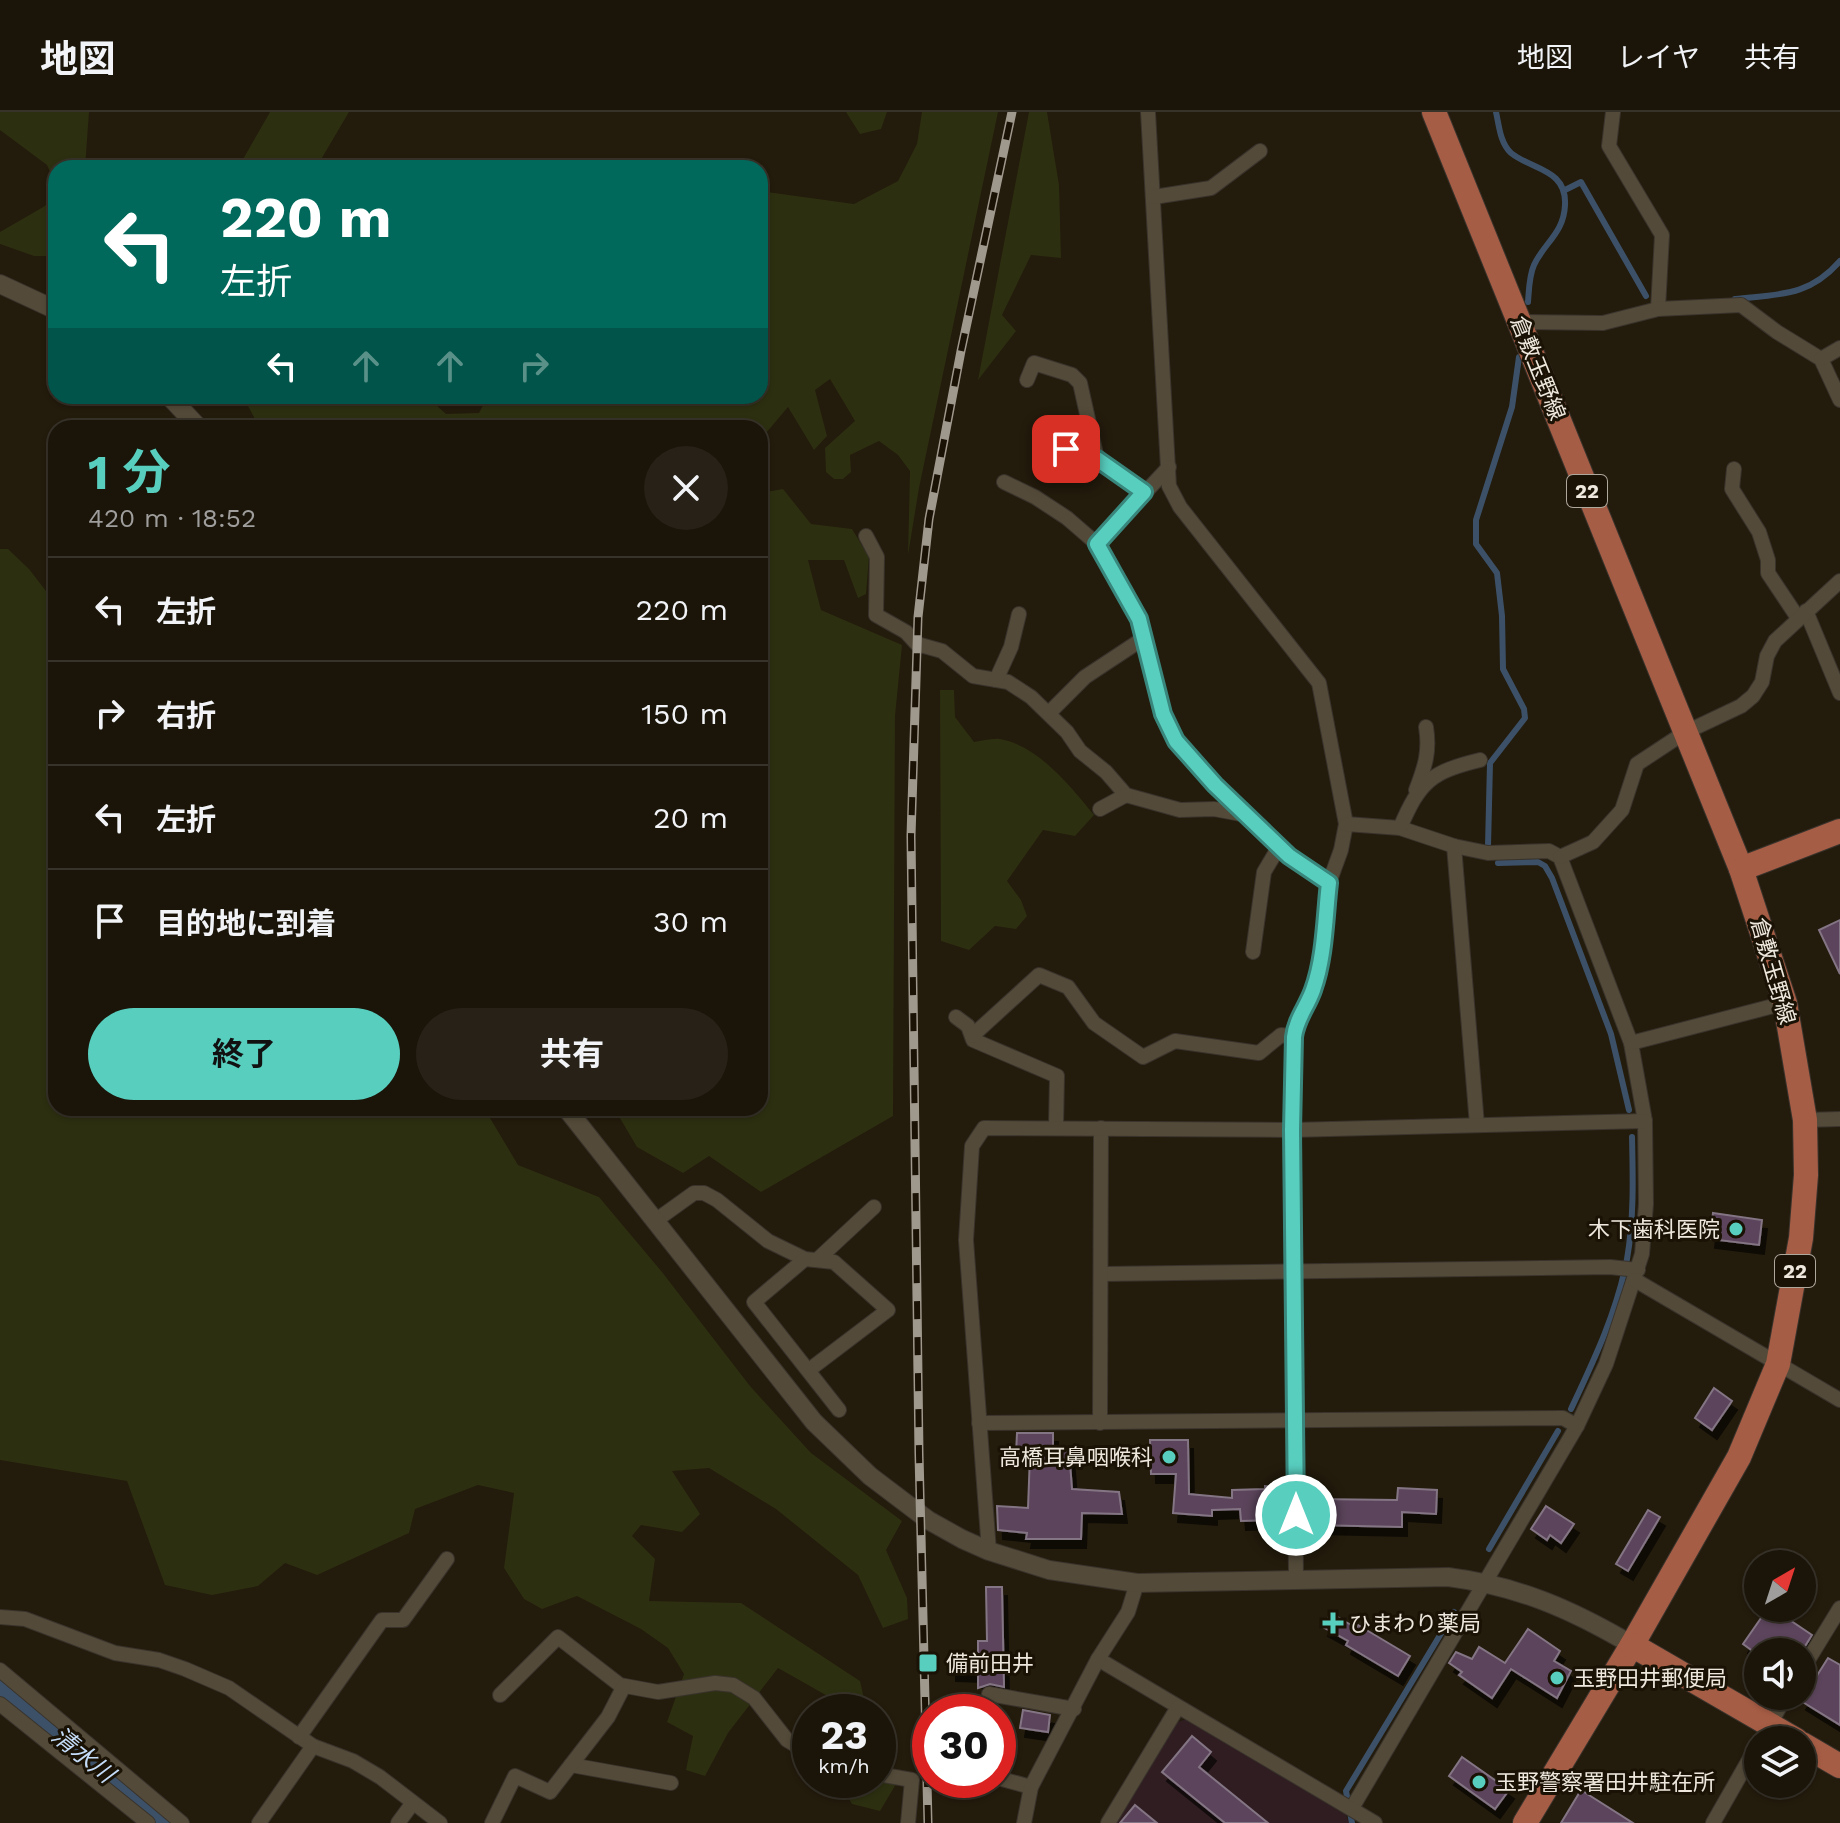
<!DOCTYPE html>
<html lang="ja">
<meta charset="utf-8">
<style>
:root{--surface:#1a1409;--page:#272117;--text:#f1f3f6;--muted:#9f9e9c;--line:#38332a;--accent:#58cebf}
body{margin:0;font-family:"Work Sans","Noto Sans JP",sans-serif;background:var(--page);color:var(--text);height:100vh;display:flex;flex-direction:column;font-size:30px;white-space:nowrap}
*{box-sizing:border-box;margin:0}
p{font-size:26px;color:var(--muted)}
.icon{flex:none;width:44px;height:44px;fill:none;stroke:currentColor;stroke-width:2;stroke-linecap:round;stroke-linejoin:round}
.map{position:relative;flex:1;overflow:hidden}
.panel{position:absolute;left:48px;top:308px;width:720px;height:696px;display:flex;flex-direction:column;background:var(--surface);border-radius:24px;box-shadow:0 2px 6px #0004,0 0 0 2px var(--line)}
.panel>*{flex:none}
.banner{position:absolute;left:48px;top:48px;width:720px;height:244px;border-radius:24px;box-shadow:0 2px 6px #0004,0 0 0 2px var(--line);background:#00695c;color:#fff;overflow:hidden}
.needle{width:52px;rotate:39deg}
.fabs{position:absolute;left:1744px;top:1438px;display:grid;gap:16px}
.fabs a{display:grid;place-items:center;width:72px;height:72px;border-radius:50%;background:var(--surface);box-shadow:0 2px 6px #0004,0 0 0 2px var(--line);font-size:40px}
.speed{position:absolute;left:792px;top:1582px;display:flex;gap:16px;font-size:40px;font-weight:700;text-align:center}
.speed>*{display:grid;place-content:center;width:104px;height:104px;border-radius:50%;background:var(--surface);box-shadow:0 2px 6px #0004,0 0 0 2px var(--line);line-height:1}
.speed small{font-size:20px;font-weight:400}
.speed .limit{border:12px solid #d22;background:#fff;color:#111}
.pin{position:absolute;display:grid;place-items:center;width:68px;height:68px;color:#fff;margin:-34px;border-radius:16px;box-shadow:0 4px 12px #0006}
.me{position:absolute;width:88px;margin:-44px;rotate:0deg;stroke-linejoin:round;filter:drop-shadow(0 0 6px #0008)}
.turn{display:flex;align-items:center;gap:28px;height:168px;padding:0 40px;font-size:36px}
.turn .icon{width:104px;height:104px;stroke-width:2.5}
.turn b{display:block;font-size:56px;line-height:68px}
.lanes{display:flex;align-items:center;height:76px;padding:0 40px;background:#0003;justify-content:center;gap:40px;direction:ltr}
.lanes .off{opacity:.35}
.round{display:grid;place-items:center;flex:none;width:84px;height:84px;border-radius:42px;background:var(--page)}
.headline{display:flex;align-items:center;justify-content:space-between;height:136px;padding:0 40px}
h1{font-size:48px;font-weight:700;line-height:60px;color:var(--accent)}
.button{display:flex;gap:16px;margin-top:auto;padding:16px 40px}
.button a{flex:1;height:92px;border-radius:48px;background:var(--accent);color:#111;font-size:32px;font-weight:700;line-height:92px;text-align:center}
.button a+a{background:var(--page);color:var(--text)}
ul{padding:0;list-style:none}
li{display:flex;align-items:center;gap:24px;height:104px;padding:0 40px;border-top:2px solid var(--line)}
li div{flex:1}
li b{display:block;font-size:30px}
li em{font-style:normal}
header{display:flex;align-items:center;gap:48px;box-sizing:border-box;height:112px;padding:0 40px;background:var(--surface);border-bottom:2px solid var(--line)}
header strong{font-size:38px}
nav{display:flex;gap:44px;margin-inline-start:auto;font-size:28px}
.map>svg:first-child{display:block}
</style>
<header>
<strong>地図</strong>
<nav><a>地図</a><a>レイヤ</a><a>共有</a></nav>
</header>
<div class="map">
<svg width="1840" height="1711" viewBox="0 0 1840 1711">
<defs>
<filter id="shadow"><feDropShadow dx="5" dy="9" stdDeviation="0" flood-color="#0009"/></filter>
</defs>
<rect width="100%" height="100%" fill="#231b0c"/>
<polygon fill="#301d21" points="1187,1607 1346,1703 1349,1711 1115,1711 1175,1611"/>
<g fill="#2d2f11">
<polygon points="0,0 89,0 85,56 56,56 56,73 47,53 0,18"/>
<polygon points="270,0 349,0 316,56 238,56"/>
<polygon points="846,0 887,0 881,17 860,22"/>
<polygon points="922,0 998,0 919,376 908,443 910,359 898,343 879,329 850,343 851,360 843,367 834,367 826,360 825,336 855,309 830,267 815,278 827,324 814,338 788,295 760,328 760,316 260,316 248,294 232,284 426,284 446,302 479,301 488,284 760,284 760,82 767,80 854,92 898,69 917,32"/>
<polygon points="1029,0 1047,0 1059,73 1061,146 1031,143 1002,203 1016,219 978,268"/>
<polygon points="56,78 56,144 34,144 0,132 0,120 45,94"/>
<polygon points="783,377 811,412 852,417 869,445 866,482 858,486 844,448 808,448 821,498 902,533 895,604 893,1004 761,1080 709,1044 683,1061 637,1035 614,996 760,996 760,381"/>
<polygon points="0,437 8,437 29,457 56,492 56,996 484,996 518,1053 599,1085 662,1160 750,1274 811,1341 902,1409 886,1438 907,1486 908,1507 883,1516 858,1463 776,1397 709,1356 672,1359 700,1402 682,1420 641,1413 632,1424 655,1447 649,1489 741,1491 860,1569 864,1587 854,1599 778,1556 728,1621 705,1664 686,1658 693,1624 667,1610 684,1562 668,1536 641,1517 577,1484 542,1497 524,1487 504,1456 514,1381 478,1373 415,1397 409,1421 317,1463 285,1451 258,1474 212,1483 165,1473 127,1369 0,1348"/>
<path d="M940,578H954L955,605L974,630C982,629 992,626 1000,627C1039,634 1071,675 1094,703L1075,724L1043,718L1007,769L1021,788L1027,804L1016,817L995,814L969,838L941,829Z"/>
<polygon points="899,1667 880,1699 852,1692 846,1681 818,1668"/>
</g>
<g fill="none" stroke-linecap="round" stroke-linejoin="round">
<g stroke="#3c5168" stroke-width="6">
<path d="M1496,0C1499,13 1500,31 1511,41C1532,58 1567,57 1565,93C1564,121 1544,131 1534,153C1529,164 1529,178 1528,190"/>
<polyline points="1565,78 1581,70 1646,184"/>
<path d="M1735,187C1779,182 1809,185 1840,149"/>
<polyline points="1488,734 1490,651 1525,606 1524,597 1503,557 1502,504 1497,461 1476,432 1476,408 1512,295 1519,245"/>
<polyline points="1498,751 1538,750 1545,754 1552,766 1611,922 1629,998"/>
<path d="M1571,1297C1594,1248 1617,1200 1627,1147C1634,1107 1633,1066 1632,1025"/>
<polyline points="1489,1437 1558,1319"/>
<polyline points="1352,1711 1346,1679 1454,1500"/>
</g>
<polyline stroke="#3c5168" stroke-width="34" points="0,1575 165,1711"/>
</g>
<g fill="#5b445b" stroke="#847584" stroke-width="2" filter="url(#shadow)">
<polygon points="1840,808 1840,862 1819,818"/>
<polygon points="1713,1101 1762,1108 1759,1133 1710,1127"/>
<polygon points="1714,1276 1732,1289 1712,1318 1695,1306"/>
<polygon points="1017,1321 1053,1321 1053,1341 1069,1338 1072,1377 1119,1380 1122,1402 1082,1401 1081,1427 1026,1427 1027,1421 998,1418 997,1394 1028,1396 1030,1343 1016,1342"/>
<polygon points="1150,1328 1188,1328 1189,1382 1232,1386 1232,1378 1265,1377 1265,1374 1282,1376 1283,1400 1273,1399 1272,1408 1241,1409 1240,1397 1212,1398 1212,1404 1173,1401 1176,1362 1151,1362"/>
<polygon points="1398,1376 1437,1378 1436,1402 1402,1400 1402,1415 1314,1413 1314,1387 1397,1388"/>
<polygon points="1546,1394 1574,1412 1561,1431 1550,1423 1547,1428 1531,1417"/>
<polygon points="1648,1398 1660,1405 1628,1459 1616,1452"/>
<polygon points="986,1475 1002,1475 1004,1575 990,1572 978,1576 978,1561 951,1560 951,1544 978,1544 978,1529 987,1529"/>
<polygon points="1768,1496 1772,1496 1812,1523 1802,1539 1790,1531 1784,1540 1754,1540 1743,1532"/>
<polygon points="1331,1501 1356,1516 1358,1513 1410,1544 1398,1564 1346,1533 1348,1529 1323,1515"/>
<polygon points="1528,1517 1560,1539 1554,1549 1571,1559 1557,1586 1511,1557 1492,1586 1459,1563 1462,1560 1449,1551 1456,1540 1472,1547 1479,1535 1505,1551"/>
<polygon points="1828,1546 1840,1553 1840,1613 1801,1589"/>
<polygon points="1023,1598 1050,1603 1048,1620 1020,1616"/>
<polygon points="1192,1624 1211,1640 1199,1655 1268,1711 1225,1711 1162,1660"/>
<polygon points="1462,1645 1509,1678 1495,1697 1449,1664"/>
<polygon points="1581,1678 1633,1711 1561,1711"/>
<polygon points="1135,1693 1157,1711 1120,1711"/>
</g>
<g fill="none" stroke-linecap="round" stroke-linejoin="round">
<g stroke="#39332c" stroke-width="16">
<g id="minor">
<polyline points="1148,0 1169,374 1180,395 1319,571 1346,712 1341,738 1329,771 1319,856 1313,879 1295,913 1292,1018 1296,1467"/>
<polyline points="1613,0 1609,34 1662,123 1658,197"/>
<polyline points="1154,85 1211,76 1260,39"/>
<polyline points="1519,210 1603,211 1658,197 1741,193 1777,220 1821,247 1840,288"/>
<polyline points="1821,247 1840,236"/>
<polyline points="1027,268 1034,251 1072,263 1080,271 1097,347"/>
<polyline points="1066,337 1097,347 1144,380"/>
<polyline points="1734,357 1732,377 1759,420 1768,448 1768,461 1798,506"/>
<polyline points="1004,370 1035,385 1067,406 1097,432 1139,507 1163,602 1176,629 1215,673 1289,744 1329,771"/>
<polyline points="866,424 877,445 876,503 906,520 917,532 942,539 973,564 1008,570 1031,585 1067,620 1080,639 1106,660 1126,683 1180,698 1214,697 1246,703"/>
<polyline points="1097,432 1169,355"/>
<polyline points="1806,499 1840,581"/>
<polyline points="996,568 1011,535 1019,502"/>
<polyline points="1049,601 1085,565 1144,526"/>
<path d="M1416,678C1425,655 1430,639 1426,615"/>
<polyline points="1100,697 1126,683"/>
<polyline points="1346,712 1400,716 1454,734 1488,741 1549,739 1560,745 1631,931 1645,1009 1646,1092 1642,1142 1606,1252 1577,1314 1352,1696"/>
<path d="M1400,716C1420,669 1431,660 1480,648"/>
<polyline points="1454,734 1477,1013"/>
<polyline points="1560,745 1593,730 1622,698 1637,652 1684,621 1741,594 1753,584 1762,570 1767,544 1775,529 1840,469"/>
<polyline points="1253,840 1264,760 1279,735"/>
<polyline points="956,905 968,914 973,928 1057,964 1056,1015"/>
<polyline points="972,924 1039,863 1068,875 1094,911 1143,945 1175,929 1259,941 1281,923 1294,925"/>
<polyline points="1631,931 1785,891"/>
<polyline points="1805,1008 1840,1007"/>
<polyline points="655,1109 694,1081 704,1081 717,1088 768,1129 805,1147 834,1150 888,1198 809,1258"/>
<polyline points="805,1147 754,1190 839,1298"/>
<polyline points="817,1148 874,1095"/>
<polyline points="1102,1162 1610,1155 1638,1158"/>
<polyline points="1635,1168 1840,1288"/>
<polyline points="979,1311 1563,1306 1577,1314"/>
<polyline points="1100,1311 1101,1016"/>
<polyline points="989,1439 966,1128 972,1034 984,1016 1292,1018 1645,1009"/>
<polyline points="0,1505 25,1507 115,1541 159,1548 185,1557 229,1576 313,1634 353,1649 380,1665 440,1711"/>
<polyline points="1098,1547 1375,1711"/>
<polyline points="0,1558 182,1711"/>
<polyline points="1802,1558 1840,1496"/>
<polyline points="989,1582 1074,1597"/>
<polyline points="500,1583 558,1525 620,1573 658,1580 715,1571 733,1573 754,1586 787,1628 810,1642"/>
<polyline points="0,1592 148,1711"/>
<polyline points="1767,1617 1786,1584"/>
<polyline points="299,1625 382,1508 403,1508 447,1447"/>
<polyline points="571,1653 671,1671"/>
<polyline points="878,1662 912,1668 908,1711"/>
<polyline points="998,1666 1031,1675"/>
<polyline points="944,1668 948,1668"/>
<polyline points="259,1711 313,1634"/>
<polyline points="398,1711 412,1692"/>
<polyline points="492,1711 515,1664 550,1680 608,1605 624,1574"/>
<polyline points="1024,1711 1031,1675 1098,1547 1128,1500 1137,1471"/>
<polyline points="1108,1711 1178,1595"/>
<polyline points="1713,1711 1758,1632"/>
</g>
</g>
<g stroke="#39332c" stroke-width="20">
<g id="tertiary">
<polyline points="0,172 56,198"/>
<polyline points="169,284 199,316"/>
<path d="M566,996L814,1310L870,1364L928,1408L962,1427L989,1439L1049,1458L1137,1471L1448,1465C1518,1474 1571,1497 1632,1533"/>
</g>
</g>
<g stroke="#39332c" stroke-width="26">
<g id="primary">
<polyline points="1434,0 1741,757 1785,891 1805,1008 1806,1063 1801,1126 1778,1252 1739,1345 1632,1533 1525,1711"/>
<polyline points="1741,757 1840,719"/>
<polyline points="1632,1533 1796,1628"/>
<polyline points="1802,1632 1840,1654"/>
</g>
</g>
<use href="#minor" stroke="#534a39" stroke-width="14"/>
<use href="#tertiary" stroke="#534a39" stroke-width="18"/>
<use href="#primary" stroke="#a65d45" stroke-width="24"/>
<g stroke="#9f988c" stroke-width="9">
<polyline id="rail" points="928,1711 919,1342 911,724 918,505 929,407 961,239 1012,0"/>
</g>
<use href="#rail" stroke="#1a1204" stroke-width="6" stroke-dasharray="18" stroke-linecap="butt"/>
</g>
<g fill="none" stroke-linecap="round" stroke-linejoin="round">
<g stroke="#39867c" stroke-width="20">
<path id="route" d="M1066,337L1097,347L1144,380L1097,432L1139,507L1163,602L1176,629L1215,673L1289,744L1329,771C1325,805 1325,845 1313,878C1307,895 1296,907 1294,925L1292,1018L1296,1403"/>
</g>
<use href="#route" stroke="#58cebf" stroke-width="14"/>
</g>
<g fill="#58cebf" stroke="#1a1204" stroke-width="3">
<circle cx="1736" cy="1117" r="8"/>
<circle cx="1169" cy="1345" r="8"/>
<path d="M1329 1499h8v8h8v8h-8v8h-8v-8h-8v-8h8z"/>
<rect x="918" y="1541" width="20" height="20" rx="4"/>
<circle cx="1557" cy="1566" r="8"/>
<circle cx="1479" cy="1670" r="8"/>
</g>
<g text-anchor="middle" dominant-baseline="central" stroke-width="6" stroke-linejoin="round" paint-order="stroke">
<g fill="#1a1204" stroke="#aea79c" stroke-width="2">
<rect x="1567" y="363" width="40" height="32" rx="6"/>
<rect x="1775" y="1143" width="40" height="32" rx="6"/>
</g>
<g font-size="20" font-weight="bold" fill="#ede7dd">
<text x="1587" y="379">22</text>
<text x="1795" y="1159">22</text>
</g>
<g font-size="22" fill="#ede7dd" stroke="#1a1204">
<text transform="translate(1538 256) rotate(68)">倉敷玉野線</text>
<text transform="translate(1773 859) rotate(74)">倉敷玉野線</text>
</g>
<g font-size="22" fill="#ede7dd" stroke="#1a1204" text-anchor="start">
<text x="1720" y="1117" text-anchor="end">木下歯科医院</text>
<text x="1153" y="1345" text-anchor="end">高橋耳鼻咽喉科</text>
<text x="1349" y="1511">ひまわり薬局</text>
<text x="946" y="1551">備前田井</text>
<text x="1573" y="1566">玉野田井郵便局</text>
<text x="1495" y="1670">玉野警察署田井駐在所</text>
</g>
<g font-size="24" font-style="italic" fill="#c4dcf8" stroke="#1a1204">
<text transform="translate(83 1643) rotate(39)">清水川</text>
</g>
</g>
</svg>
<div class="fabs">
<a><svg class="needle" viewBox="-14 -14 28 28"><path d="M0-13l5 13h-10z" fill="#e53935"/><path d="M0 13l5-13h-10z" fill="#9f9e9c"/></svg></a>
<a><svg class="icon" aria-label="sound" viewBox="0 0 24 24"><path d="M4 9h4l5-4v14l-5-4H4zM17 9q2 3 0 6"/></svg></a>
<a><svg class="icon" aria-label="layers" viewBox="0 0 24 24"><path d="M12 4l9 5-9 5-9-5zM3 14l9 5 9-5"/></svg></a>
</div>
<div class="speed"><div>23<small>km/h</small></div><div class="limit">30</div></div>
<div class="pin" style="left:1066px;top:337px;background:#d93025"><svg class="icon" aria-label="arrive" viewBox="0 0 24 24"><path d="M6 21V4h12l-3 4 3 4H6"/></svg></div>
<svg class="me" style="left:1296px;top:1403px" viewBox="-20 -20 40 40"><circle r="17" fill="#58cebf" stroke="#fff" stroke-width="3"/><path d="M0-11L8 9 0 5-8 9z" fill="#fff"/></svg>
<div class="banner">
<div class="turn"><svg class="icon" aria-label="left" viewBox="0 0 24 24"><path d="M17 20v-9H6M10 6l-5 5 5 5"/></svg><div><b>220 m</b>左折</div></div>
<div class="lanes"><svg class="icon" aria-label="left" viewBox="0 0 24 24"><path d="M17 20v-9H6M10 6l-5 5 5 5"/></svg><svg class="icon off" aria-label="ahead" viewBox="0 0 24 24"><path d="M12 20V5M6 11l6-6 6 6"/></svg><svg class="icon off" aria-label="ahead" viewBox="0 0 24 24"><path d="M12 20V5M6 11l6-6 6 6"/></svg><svg class="icon off" aria-label="right" viewBox="0 0 24 24"><path d="M7 20v-9h11M14 6l5 5-5 5"/></svg></div>
</div>
<section class="panel">
<div class="headline"><div><h1>1 分</h1><p>420 m · 18:52</p></div><a class="round"><svg class="icon" aria-label="close" viewBox="0 0 24 24"><path d="M6 6l12 12M18 6L6 18"/></svg></a></div>
<ul>
<li><svg class="icon" aria-label="left" viewBox="0 0 24 24"><path d="M17 20v-9H6M10 6l-5 5 5 5"/></svg><div><b>左折</b></div><em>220 m</em></li>
<li><svg class="icon" aria-label="right" viewBox="0 0 24 24"><path d="M7 20v-9h11M14 6l5 5-5 5"/></svg><div><b>右折</b></div><em>150 m</em></li>
<li><svg class="icon" aria-label="left" viewBox="0 0 24 24"><path d="M17 20v-9H6M10 6l-5 5 5 5"/></svg><div><b>左折</b></div><em>20 m</em></li>
<li><svg class="icon" aria-label="arrive" viewBox="0 0 24 24"><path d="M6 21V4h12l-3 4 3 4H6"/></svg><div><b>目的地に到着</b></div><em>30 m</em></li>
</ul>
<div class="button"><a>終了</a><a>共有</a></div>
</section>
</div>
